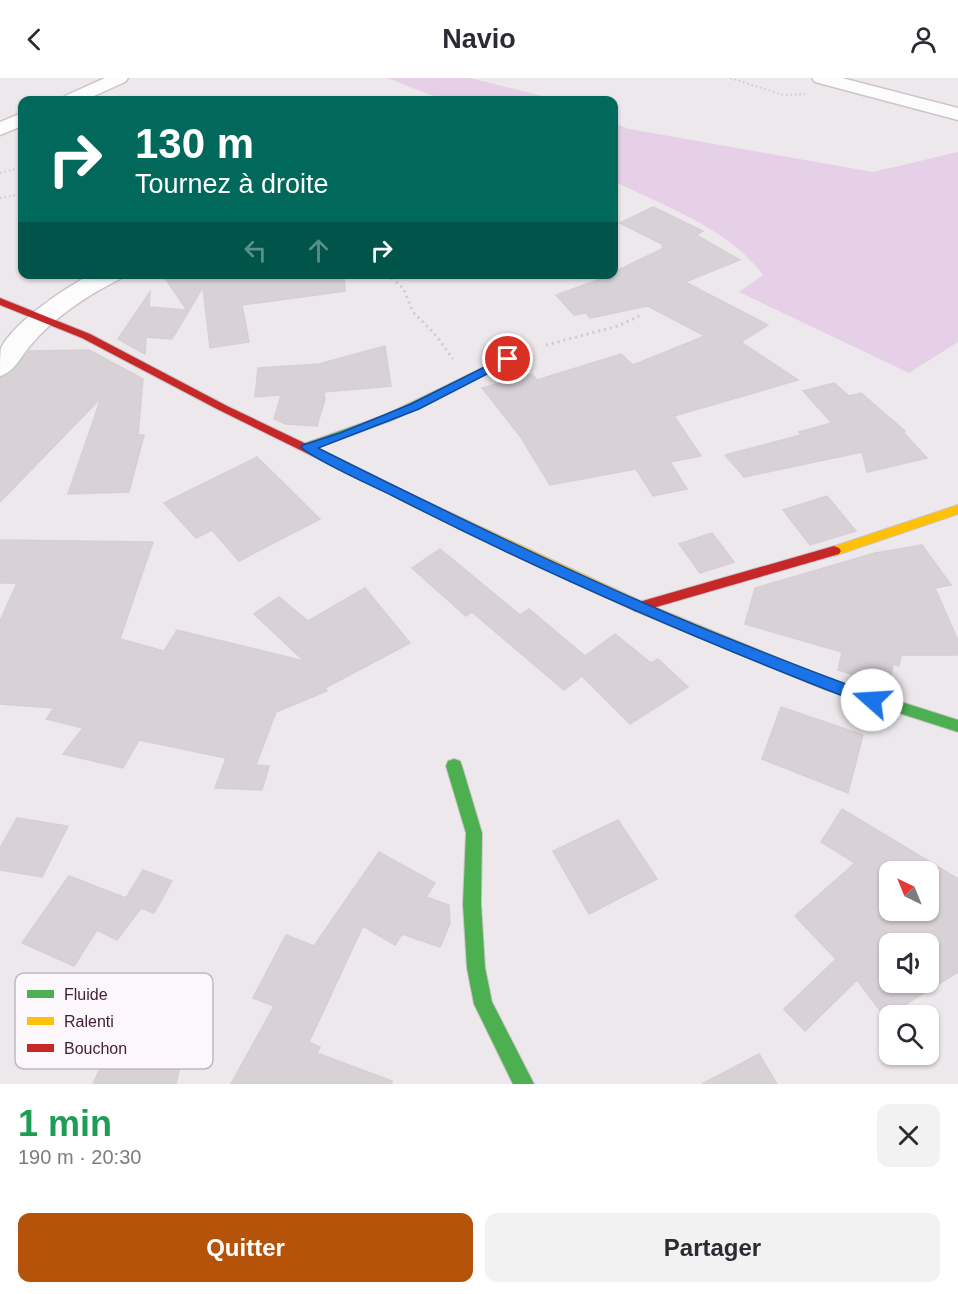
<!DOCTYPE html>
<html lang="fr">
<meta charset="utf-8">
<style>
:root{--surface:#fff;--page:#f2f2f3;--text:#2b2b33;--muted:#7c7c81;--accent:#b45309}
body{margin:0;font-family:Helvetica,sans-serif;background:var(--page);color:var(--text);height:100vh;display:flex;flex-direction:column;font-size:22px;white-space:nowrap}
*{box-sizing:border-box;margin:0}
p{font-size:20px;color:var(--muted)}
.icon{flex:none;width:33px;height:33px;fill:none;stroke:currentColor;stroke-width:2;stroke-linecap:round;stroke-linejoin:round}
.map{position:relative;height:1006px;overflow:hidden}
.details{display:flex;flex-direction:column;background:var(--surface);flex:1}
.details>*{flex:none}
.hud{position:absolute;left:18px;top:18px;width:600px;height:183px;border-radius:12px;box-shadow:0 2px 4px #0004;background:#00695c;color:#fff;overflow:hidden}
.needle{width:39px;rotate:317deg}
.fabs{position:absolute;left:879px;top:783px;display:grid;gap:12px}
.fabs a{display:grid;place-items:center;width:60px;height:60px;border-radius:12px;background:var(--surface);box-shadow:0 2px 4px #0004;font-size:30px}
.pin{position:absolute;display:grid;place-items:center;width:51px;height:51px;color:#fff;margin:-26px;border:3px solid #fff;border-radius:50%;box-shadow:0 2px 6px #0007}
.me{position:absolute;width:66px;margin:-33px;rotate:289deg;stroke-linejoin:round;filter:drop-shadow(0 0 4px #0008)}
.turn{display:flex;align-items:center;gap:21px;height:126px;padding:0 18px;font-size:27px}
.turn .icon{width:78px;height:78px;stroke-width:2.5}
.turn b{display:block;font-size:42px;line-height:51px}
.lanes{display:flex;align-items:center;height:57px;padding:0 18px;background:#0003;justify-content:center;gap:30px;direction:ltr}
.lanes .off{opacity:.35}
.round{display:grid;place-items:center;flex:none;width:63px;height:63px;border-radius:12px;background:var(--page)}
.headline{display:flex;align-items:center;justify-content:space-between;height:102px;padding:0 18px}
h1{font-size:36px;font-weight:800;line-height:45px;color:#1e9e55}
.button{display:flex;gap:12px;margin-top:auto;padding:12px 18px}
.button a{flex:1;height:69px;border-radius:12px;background:var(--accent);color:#fff;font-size:24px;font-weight:800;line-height:69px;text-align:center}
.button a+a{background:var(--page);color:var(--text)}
header{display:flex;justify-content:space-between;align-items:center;height:78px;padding:0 18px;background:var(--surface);font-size:27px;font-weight:800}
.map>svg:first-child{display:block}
</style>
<header><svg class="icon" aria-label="back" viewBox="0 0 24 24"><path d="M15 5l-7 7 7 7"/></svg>Navio<svg class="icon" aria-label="person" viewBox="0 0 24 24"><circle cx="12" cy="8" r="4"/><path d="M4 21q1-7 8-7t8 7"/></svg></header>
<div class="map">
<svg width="958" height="1006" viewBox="0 0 958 1006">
<rect width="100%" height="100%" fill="#ede8ec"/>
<g fill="#e6d0e7">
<polygon points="387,0 470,0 559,22 444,22"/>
<path d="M614,45L629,51L873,94L958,74V264L909,295L739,214L763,197C727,149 665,129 614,103Z"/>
</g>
<g fill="#d8d1d6" stroke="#d6d0d5" stroke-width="1.5" fill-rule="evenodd">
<polygon points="653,129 703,153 696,157 740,182 685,204 768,247 741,264 798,302 674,338 701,378 670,384 687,411 653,418 636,391 550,407 520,358 482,310 532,296 537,302 621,276 633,287 705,258 648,228 590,240 586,235 574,237 556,217 614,196 614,194 664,170 662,168 664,167 620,145"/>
<polygon points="162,196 344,196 345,213 242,227 249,264 210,270 203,209 172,261 146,259 145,276 118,261 150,214 149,229 187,232"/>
<polygon points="385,268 391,308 324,314 325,321 317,348 286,346 274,341 281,317 255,319 258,290 319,286"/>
<polygon points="89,272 143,301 138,357 144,357 129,414 68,416 101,320 0,424 0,300 15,291 29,273"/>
<polygon points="834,305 849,318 861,315 905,353 903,354 927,380 867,394 862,374 744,399 725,377 801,357 799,354 832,345 803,313"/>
<polygon points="257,379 320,441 239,483 212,452 196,460 164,425"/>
<polygon points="827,418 856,453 810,467 783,432"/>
<polygon points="712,455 734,484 700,495 679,466"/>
<polygon points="0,462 153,464 120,561 164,573 177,552 304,583 254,536 279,519 308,543 365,510 410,565 325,610 327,613 276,634 256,687 269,688 262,712 215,710 226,680 139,662 123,690 63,676 83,650 46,641 54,630 0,626 0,543 17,505 0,505"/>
<polygon points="922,467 951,507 935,510 958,563 958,577 901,577 899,588 893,586 889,608 838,592 842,574 745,546 755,510 875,475"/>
<polygon points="440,471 520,537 529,531 585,578 615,556 651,585 658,581 688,609 630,646 582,598 564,612 472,534 466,538 412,490"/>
<polygon points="781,629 863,657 848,715 762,681"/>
<path d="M842,731L958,801V894L885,939L857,902L805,953L784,931L836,881L795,838L855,785L821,764ZM890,794H928V832H890ZM890,866H928V904H890Z"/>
<polygon points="17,740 68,748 42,799 0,792 0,770"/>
<polygon points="618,742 657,801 589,836 553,773"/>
<polygon points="379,774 435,805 426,819 449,827 450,845 440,869 402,856 395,867 363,848 309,964 320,969 317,975 392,1003 392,1006 231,1006 274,928 253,920 286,857 314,868"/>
<polygon points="143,792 172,803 154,835 141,830 117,862 97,852 74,888 22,865 69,798 126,820"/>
<polygon points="117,954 159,964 153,980 182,980 176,1006 93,1006"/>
<polygon points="759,976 777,1006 702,1006"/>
</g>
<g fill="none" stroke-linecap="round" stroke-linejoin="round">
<g stroke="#cbc4c9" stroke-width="3">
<g id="street">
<polygon points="105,0 128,0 125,4 85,22 62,22 65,18"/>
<polygon points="812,0 842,0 958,30 958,42 815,4"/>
<polygon points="22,35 22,48 0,57 0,44"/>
<path d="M92,196H123L120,201C86,218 54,239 29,269C20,280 14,294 0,298C0,290 0,277 1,270C14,244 66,209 92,196Z"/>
</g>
</g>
<g stroke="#cbc3c9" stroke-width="2">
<g id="fast">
<polygon points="520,272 524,273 524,277 393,342 311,372 303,372 301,369 303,366 385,337"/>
<polygon points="829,601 958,642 958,654 824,611 822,607 824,603"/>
<polygon points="454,681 460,683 462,688 482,755 481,826 485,890 492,924 534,1006 513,1006 474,926 467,890 463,826 466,755 446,688 448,683"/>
</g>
</g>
<g stroke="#cbc3c9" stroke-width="2">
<g id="slow">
<polygon points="361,393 645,525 834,603 836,607 834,611 829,613 824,611 635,533 357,400 355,397 357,394"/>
<polygon points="958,427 958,436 834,478 827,473 829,470"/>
</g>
</g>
<g stroke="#cbc3c9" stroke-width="2">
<g id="jam">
<polygon points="0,220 90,256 227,328 365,394 367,397 365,400 357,400 219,332 82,260 0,227"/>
<polygon points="834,468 839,470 841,473 839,476 639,534 634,533 632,529 634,525 639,524"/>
</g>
</g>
<g stroke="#d2c8cf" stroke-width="2" stroke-dasharray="1.5 3" stroke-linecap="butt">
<polyline points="730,0 784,17 805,16"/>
<polyline points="0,95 22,89"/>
<polyline points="0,120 22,116"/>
</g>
<g stroke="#d2c8cf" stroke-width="3" stroke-dasharray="2 4" stroke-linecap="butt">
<polyline points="387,196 403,210 413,234 434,255 453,281"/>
<polyline points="546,267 618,248 641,237"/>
</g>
<use href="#street" fill="#fcfcfc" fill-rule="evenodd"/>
<use href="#fast" fill="#4caf50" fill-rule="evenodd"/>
<use href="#slow" fill="#ffc107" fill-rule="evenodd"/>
<use href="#jam" fill="#c62828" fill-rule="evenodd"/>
</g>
<path fill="#1a73e8" stroke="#114b97" stroke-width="1.5" d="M508,277L514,281L512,283L419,331L318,370C426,424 534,477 644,525C720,559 799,588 877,618L879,622L877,627L872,629L866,627C705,565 547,497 393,418C375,409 312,381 301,369L303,367L340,355L411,326Z"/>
<rect x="15" y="895" width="198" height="96" rx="9" fill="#fbf7fb" stroke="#c4b7c0" stroke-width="1.5"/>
<rect x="27" y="912" width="27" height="8" fill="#4caf50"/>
<rect x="27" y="939" width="27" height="8" fill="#ffc107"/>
<rect x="27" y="966" width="27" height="8" fill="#c62828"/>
<g font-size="16" fill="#452137">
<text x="64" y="922">Fluide</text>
<text x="64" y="949">Ralenti</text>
<text x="64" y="976">Bouchon</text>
</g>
</svg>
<div class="fabs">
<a><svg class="needle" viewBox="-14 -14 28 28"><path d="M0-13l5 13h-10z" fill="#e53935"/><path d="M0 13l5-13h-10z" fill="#7c7c81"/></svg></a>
<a><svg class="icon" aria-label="sound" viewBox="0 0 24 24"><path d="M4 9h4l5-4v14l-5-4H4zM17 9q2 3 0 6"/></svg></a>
<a><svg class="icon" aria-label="search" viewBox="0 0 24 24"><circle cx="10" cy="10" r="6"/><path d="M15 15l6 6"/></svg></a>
</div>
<div class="pin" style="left:508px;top:281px;background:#d93025"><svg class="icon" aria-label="arrive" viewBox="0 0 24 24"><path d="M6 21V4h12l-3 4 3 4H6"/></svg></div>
<svg class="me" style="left:872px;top:622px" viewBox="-20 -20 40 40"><circle r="19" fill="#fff"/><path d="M0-13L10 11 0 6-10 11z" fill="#1a73e8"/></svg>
<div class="hud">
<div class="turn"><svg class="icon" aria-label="right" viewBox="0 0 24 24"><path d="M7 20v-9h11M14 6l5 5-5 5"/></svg><div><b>130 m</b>Tournez à droite</div></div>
<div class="lanes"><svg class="icon off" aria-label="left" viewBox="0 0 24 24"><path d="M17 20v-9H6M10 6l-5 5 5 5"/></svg><svg class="icon off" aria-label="ahead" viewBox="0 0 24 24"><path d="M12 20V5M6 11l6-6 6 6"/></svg><svg class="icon" aria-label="right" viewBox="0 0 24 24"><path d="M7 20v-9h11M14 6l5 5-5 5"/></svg></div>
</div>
</div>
<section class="details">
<div class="headline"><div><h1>1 min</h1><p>190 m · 20:30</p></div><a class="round"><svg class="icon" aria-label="close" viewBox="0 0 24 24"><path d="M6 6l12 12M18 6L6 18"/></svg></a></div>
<div class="button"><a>Quitter</a><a>Partager</a></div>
</section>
